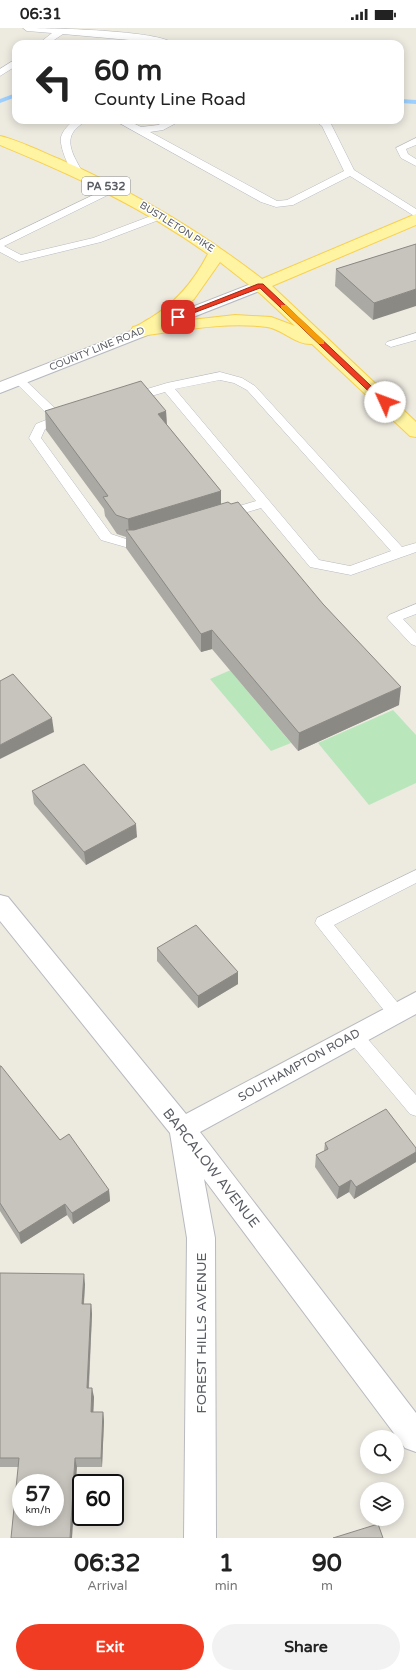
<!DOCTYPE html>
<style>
:root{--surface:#fff;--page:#f2f2f2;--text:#222;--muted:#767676;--accent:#f03c22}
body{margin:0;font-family:"Varela Round",sans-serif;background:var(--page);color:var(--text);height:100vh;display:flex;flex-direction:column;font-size:15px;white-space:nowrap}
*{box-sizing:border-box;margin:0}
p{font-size:13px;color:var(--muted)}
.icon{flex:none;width:22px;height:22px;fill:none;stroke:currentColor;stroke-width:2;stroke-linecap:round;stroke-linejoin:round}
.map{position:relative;height:1510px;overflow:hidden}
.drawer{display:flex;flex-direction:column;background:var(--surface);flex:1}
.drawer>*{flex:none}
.banner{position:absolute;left:12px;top:12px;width:392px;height:84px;border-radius:12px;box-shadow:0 2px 10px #0003;background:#fff;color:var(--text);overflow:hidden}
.buttons{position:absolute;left:360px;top:1402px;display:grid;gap:8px}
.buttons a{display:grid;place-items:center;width:44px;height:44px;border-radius:50%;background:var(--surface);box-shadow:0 2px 10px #0003;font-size:20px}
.speed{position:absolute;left:12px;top:1446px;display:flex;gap:8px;font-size:20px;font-weight:700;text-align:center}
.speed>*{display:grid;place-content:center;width:52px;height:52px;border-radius:50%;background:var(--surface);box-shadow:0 2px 10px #0003;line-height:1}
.speed small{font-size:10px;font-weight:400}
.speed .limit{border:2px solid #111;border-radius:6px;background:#fff;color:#111}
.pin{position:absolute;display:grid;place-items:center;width:34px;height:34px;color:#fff;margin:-17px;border-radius:8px;box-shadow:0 2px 6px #0006}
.me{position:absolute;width:44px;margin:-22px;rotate:313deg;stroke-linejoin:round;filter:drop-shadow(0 0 3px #0008)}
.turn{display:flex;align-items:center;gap:14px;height:84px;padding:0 16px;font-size:18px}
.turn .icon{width:52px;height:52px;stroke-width:2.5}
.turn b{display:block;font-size:28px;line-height:34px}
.eta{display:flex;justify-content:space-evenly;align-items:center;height:68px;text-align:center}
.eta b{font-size:24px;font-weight:700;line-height:28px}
.primary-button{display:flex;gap:8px;margin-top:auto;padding:8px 16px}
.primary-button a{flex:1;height:46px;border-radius:24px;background:var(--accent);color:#fff;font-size:16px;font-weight:700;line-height:46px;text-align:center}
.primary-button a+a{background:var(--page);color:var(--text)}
.status{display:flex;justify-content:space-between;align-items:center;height:28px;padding:0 20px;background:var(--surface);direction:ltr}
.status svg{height:11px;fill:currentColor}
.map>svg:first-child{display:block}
</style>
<div class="status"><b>06:31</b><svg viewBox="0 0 49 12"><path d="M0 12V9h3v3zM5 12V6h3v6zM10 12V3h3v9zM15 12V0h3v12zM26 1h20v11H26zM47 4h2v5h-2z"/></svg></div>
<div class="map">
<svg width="416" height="1510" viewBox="0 0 416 1510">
<rect width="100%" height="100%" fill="#edeae0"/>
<g fill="#bae6bc">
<polygon points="240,638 234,647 291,715 271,723 210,651"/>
<polygon points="393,682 416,707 416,755 369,777 318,715"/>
</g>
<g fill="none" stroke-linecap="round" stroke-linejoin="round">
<g fill="#9dd0ff" fill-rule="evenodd">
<polygon points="16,65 16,69 0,75 0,71"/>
<polygon points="400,71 416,72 416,76 400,75"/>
</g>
<g stroke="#b8bac0" stroke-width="1">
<g id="lane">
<path d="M23,0C47,0 161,2 174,16L63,6L48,16H38L52,5L27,3Z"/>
<polygon points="16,31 16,38 0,48 0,41"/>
<path d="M75,92H86C82,96 77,99 74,103C64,116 77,133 83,145L78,148C70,146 59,118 61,109C63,102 69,96 75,92Z"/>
<polygon points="114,92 127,92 141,99 158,97 169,92 182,92 163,102 150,104 277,173 287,172 344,143 322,98 314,92 326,92 331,96 354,142 416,181 416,189 350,148 293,177 276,179 261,174"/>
<polygon points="416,110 416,117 406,121 408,126 416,131 416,138 401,130 396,120"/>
<polygon points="112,158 117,161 116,163 4,218 21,227 93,210 156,186 160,185 165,188 164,190 101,214 19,234 0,224 0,212"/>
<polygon points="416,305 416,312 391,319 385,316 387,314"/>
<path d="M220,344L242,350L255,358L402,519L416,515V524L351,547L310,539L261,480L224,491L219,490L218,487L219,484L256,473L165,364L131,374L125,370L127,367L167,355ZM220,352L234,355L247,362L391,523L350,538L319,532L175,361Z"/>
<polygon points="19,348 23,350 61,386 68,386 70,389 68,392 45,401 41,410 111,506 129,512 146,507 151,508 153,511 151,514 129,520 101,512 29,410 36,396 51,390 13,352 15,350"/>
<polygon points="416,576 416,586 403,591 416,605 416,618 411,616 387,590 389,587"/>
<polygon points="416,842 416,855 334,897 402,980 404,985 402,990 396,992 390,990 315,895 317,890"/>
<polygon points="354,1000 360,1002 416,1067 416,1088 410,1086 348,1012 345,1007 348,1002"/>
</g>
</g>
<g stroke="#b8bac0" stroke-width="2">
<polygon id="street" points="0,867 8,869 186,1086 416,964 416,986 200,1104 416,1385 416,1424 405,1420 204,1151 215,1210 216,1510 184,1510 187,1210 170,1105 0,893"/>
</g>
<g stroke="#b6b9c0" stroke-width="2">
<polygon id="secondary" points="261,252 267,254 269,257 267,260 0,365 0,354"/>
</g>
<g stroke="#f7d04e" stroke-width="2">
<path id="primary" d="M0,108C20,113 40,123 59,131C132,163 199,202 262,251L416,186V197L272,258L416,394V409L410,408L312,316C296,317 282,301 267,299C225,293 180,303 139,308L133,307L131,303L133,299C139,298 143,294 149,291C176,275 194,253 208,226C144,180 73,147 0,117ZM220,234L262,267L295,298L271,289L235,287L165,295L194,271Z"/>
</g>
<use href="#lane" fill="#fff" fill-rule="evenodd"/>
<use href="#street" fill="#fff" fill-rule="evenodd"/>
<use href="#secondary" fill="#fff" fill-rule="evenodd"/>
<use href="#primary" fill="#fff4a2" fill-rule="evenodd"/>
</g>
<g fill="#aba9a3">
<polygon points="416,216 373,292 335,258 336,241"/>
<polygon points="45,383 166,383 167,397 221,463 221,476 399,677 298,723 212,621 201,624 126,520 126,509 117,506 105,488 104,481 46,402"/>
<polygon points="32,763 137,809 86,837 34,776"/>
<polygon points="157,920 238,944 238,956 198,980 157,933"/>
<polygon points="0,1038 60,1112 109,1162 110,1173 73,1196 67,1187 21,1216 0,1183"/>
<polygon points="325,1115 416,1120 416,1134 354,1171 349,1164 337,1171 315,1139 316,1127 324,1123"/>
<polygon points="0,1245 85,1256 84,1276 91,1276 92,1286 89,1360 94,1369 93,1384 103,1384 104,1393 102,1439 0,1439"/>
</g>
<g fill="#8b8984">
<polygon points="416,261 416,278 373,292 374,275"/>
<polygon points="166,383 167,402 158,386"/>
<polygon points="221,463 221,482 129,507 128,491"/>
<polygon points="212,602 212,621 201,624 201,606"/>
<polygon points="401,659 399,677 298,723 299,705"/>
<polygon points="52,690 54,704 0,731 0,717"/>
<polygon points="136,796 137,809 86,837 84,824"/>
<polygon points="238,944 238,956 198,980 198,968"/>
<polygon points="416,1124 416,1134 354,1171 356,1159"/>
<polygon points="351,1152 349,1164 337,1171 339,1159"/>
<polygon points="109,1162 110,1173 73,1196 72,1185"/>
<polygon points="65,1176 67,1187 21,1216 19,1205"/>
<polygon points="84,1246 85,1256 83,1285 82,1276"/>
<polygon points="91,1276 92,1286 88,1369 87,1360"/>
<polygon points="92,1360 94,1369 93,1393 91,1384"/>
<polygon points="103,1384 104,1393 102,1439 101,1430"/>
<polygon points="75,1430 77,1439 72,1510 70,1510"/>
</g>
<g fill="#c7c4bd" stroke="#8b8984" fill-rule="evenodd">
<polygon points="416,216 416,261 374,275 336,241"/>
<polygon points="141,353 166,383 158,386 221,463 128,491 116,487 103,469 108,468 45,383"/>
<polygon points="228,474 231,476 238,474 323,576 401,659 299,705 212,602 201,606 126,502 134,502"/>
<polygon points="13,646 52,690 0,717 0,653"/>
<polygon points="84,736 136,796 84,824 32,763"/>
<polygon points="196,897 238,944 198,968 157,920"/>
<polygon points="0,1038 1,1038 60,1112 69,1106 109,1162 72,1185 65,1176 19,1205 0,1175"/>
<polygon points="386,1081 416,1120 416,1124 356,1159 351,1152 339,1159 316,1127 328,1121 325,1115"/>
<path d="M0,1245L84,1246L82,1276H91L87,1360H92L91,1384H103L101,1430H75L70,1510H11L19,1430H0ZM21,1455H55V1489H21Z"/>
<polygon points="378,1496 383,1510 333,1510"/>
</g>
<polygon fill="#f03c22" stroke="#9c2716" points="258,256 263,256 387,373 387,376 382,376 260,260 180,290 174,289"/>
<polygon fill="#f59e0b" points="281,277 286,277 324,313 324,316 319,316 281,280"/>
<g text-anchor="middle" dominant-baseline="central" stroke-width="3" stroke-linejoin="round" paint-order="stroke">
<g font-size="10" fill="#595c62" stroke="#fff">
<text transform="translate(177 199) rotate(32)">BUSTLETON PIKE</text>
<text transform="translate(97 321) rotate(-22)">COUNTY LINE ROAD</text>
</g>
<rect fill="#fff" stroke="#8b8d91" stroke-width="1" x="82" y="149" width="48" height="18" rx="3"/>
<g font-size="11" font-weight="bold" fill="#595c62">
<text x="106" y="158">PA 532</text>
</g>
<g font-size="12" fill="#595c62" stroke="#fff">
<text transform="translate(299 1037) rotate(-29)">SOUTHAMPTON ROAD</text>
</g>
<g font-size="14" fill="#595c62" stroke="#fff">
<text transform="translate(211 1140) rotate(52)">BARCALOW AVENUE</text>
<text transform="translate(201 1305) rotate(-90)">FOREST HILLS AVENUE</text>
</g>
</g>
</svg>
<div class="buttons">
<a><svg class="icon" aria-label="search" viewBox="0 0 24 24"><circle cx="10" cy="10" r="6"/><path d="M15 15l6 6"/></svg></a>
<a><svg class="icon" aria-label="layers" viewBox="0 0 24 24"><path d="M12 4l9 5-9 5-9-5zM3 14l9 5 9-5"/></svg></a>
</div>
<div class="speed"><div>57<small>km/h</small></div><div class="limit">60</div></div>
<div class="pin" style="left:178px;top:289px;background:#d93025"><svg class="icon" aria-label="arrive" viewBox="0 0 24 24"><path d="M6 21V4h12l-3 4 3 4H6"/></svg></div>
<svg class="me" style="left:385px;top:374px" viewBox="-20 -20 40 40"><circle r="19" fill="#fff"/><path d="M0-13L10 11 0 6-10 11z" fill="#f03c22"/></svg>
<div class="banner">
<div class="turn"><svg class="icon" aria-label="left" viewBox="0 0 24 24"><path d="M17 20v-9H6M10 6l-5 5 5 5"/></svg><div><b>60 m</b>County Line Road</div></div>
</div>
</div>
<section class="drawer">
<div class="eta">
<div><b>06:32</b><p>Arrival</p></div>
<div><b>1</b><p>min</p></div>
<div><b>90</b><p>m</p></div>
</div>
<div class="primary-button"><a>Exit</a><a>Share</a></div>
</section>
